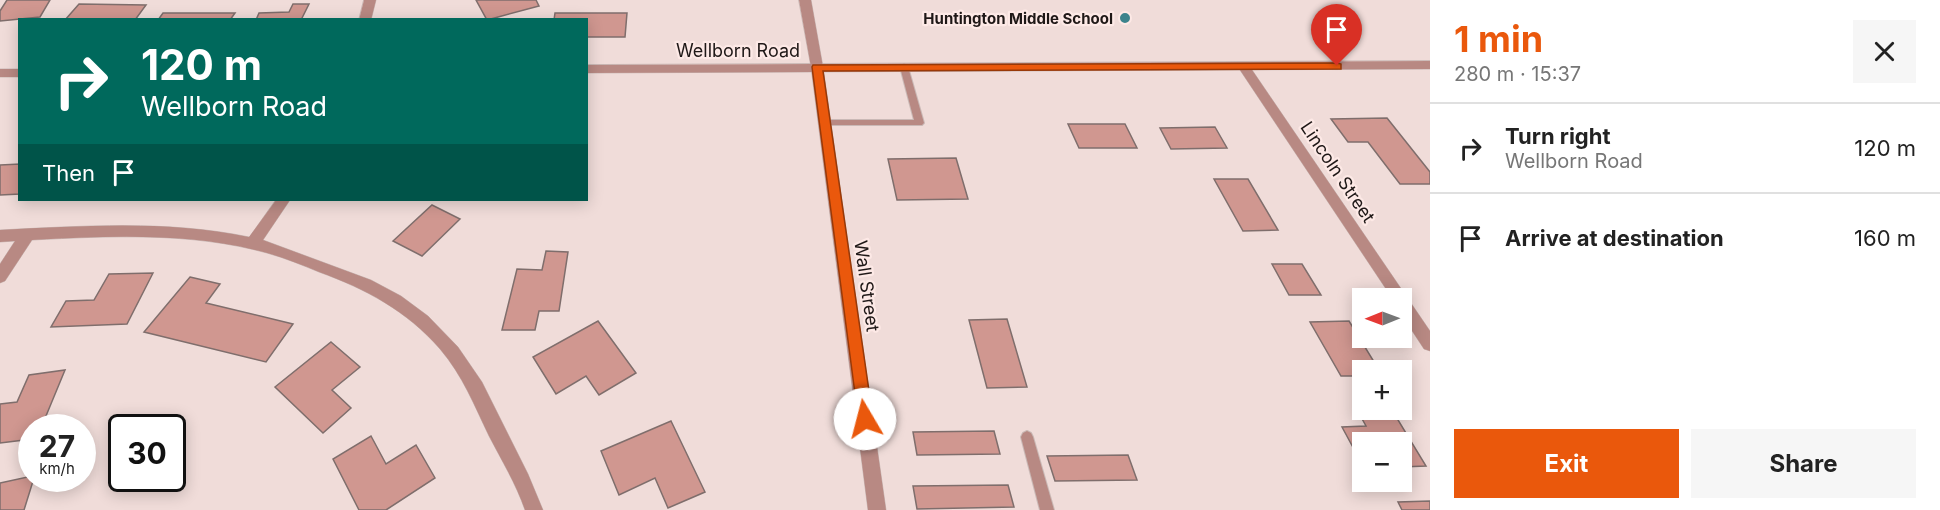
<!DOCTYPE html>
<meta charset="utf-8">
<style>
:root{--surface:#fff;--page:#f6f6f6;--text:#222;--muted:#767676;--line:#e0e0e0;--accent:#ea580c}
body{margin:0;font-family:Inter,sans-serif;background:var(--page);color:var(--text);height:100vh;display:flex;flex-direction:column;font-size:22px;white-space:nowrap}
*{box-sizing:border-box;margin:0}
p{font-size:20px;color:var(--muted)}
.icon{flex:none;width:33px;height:33px;fill:none;stroke:currentColor;stroke-width:2;stroke-linecap:round;stroke-linejoin:round}
.map{position:relative;flex:1;overflow:hidden}
.panel{display:flex;flex-direction:column;background:var(--surface);width:510px}
.panel>*{flex:none}
.hud{position:absolute;left:18px;top:18px;width:570px;height:183px;border-radius:0px;box-shadow:0 3px 15px #0003;background:#00695c;color:#fff;overflow:hidden}
.needle{width:39px;rotate:269deg}
.fabs{position:absolute;left:1352px;top:288px;display:grid;gap:12px}
.fabs a{display:grid;place-items:center;width:60px;height:60px;border-radius:0px;background:var(--surface);box-shadow:0 3px 15px #0003;font-size:30px}
.speed{position:absolute;left:18px;top:414px;display:flex;gap:12px;font-size:30px;font-weight:700;text-align:center}
.speed>*{display:grid;place-content:center;width:78px;height:78px;border-radius:50%;background:var(--surface);box-shadow:0 3px 15px #0003;line-height:1}
.speed small{font-size:15px;font-weight:400}
.speed .limit{border:3px solid #111;border-radius:9px;background:#fff;color:#111}
.pin{position:absolute;display:grid;place-items:center;width:51px;height:51px;color:#fff;margin:-62px -26px;border-radius:50% 50% 50% 0;rotate:-45deg;box-shadow:0 0 6px #0007}
.pin .icon{rotate:45deg}
.me{position:absolute;width:66px;margin:-33px;rotate:352deg;stroke-linejoin:round;filter:drop-shadow(0 0 4px #0008)}
.turn{display:flex;align-items:center;gap:21px;height:126px;padding:0 24px;font-size:27px}
.turn .icon{width:78px;height:78px;stroke-width:2.5}
.turn b{display:block;font-size:42px;line-height:51px}
.then{display:flex;align-items:center;height:57px;padding:0 24px;background:#0003;gap:12px;font-size:22px}
.round{display:grid;place-items:center;flex:none;width:63px;height:63px;border-radius:0px;background:var(--page)}
.summary{display:flex;align-items:center;justify-content:space-between;height:102px;padding:0 24px}
h1{font-size:36px;font-weight:700;line-height:45px;color:var(--accent)}
.button{display:flex;gap:12px;margin-top:auto;padding:12px 24px}
.button a{flex:1;height:69px;border-radius:0px;background:var(--accent);color:#fff;font-size:24px;font-weight:700;line-height:69px;text-align:center}
.button a+a{background:var(--page);color:var(--text)}
ul{padding:0;list-style:none}
li{display:flex;align-items:center;gap:18px;height:90px;padding:0 24px;border-top:2px solid var(--line)}
li div{flex:1}
li b{display:block;font-size:22px}
li em{font-style:normal}
main{display:flex;flex:1;min-height:0}
.map>svg:first-child{display:block}
</style>
<main>
<div class="map">
<svg width="1430" height="510" viewBox="0 0 1430 510">
<rect width="100%" height="100%" fill="#f0dcd9"/>
<g fill="#d09790" stroke="#7f6e6c" stroke-width="1.5">
<polygon points="7,0 50,0 40,17 0,21 0,11"/>
<polygon points="476,0 536,0 539,6 487,20"/>
<polygon points="79,4 146,5 135,20 65,20"/>
<polygon points="293,4 309,4 301,20 256,20 259,13 289,12"/>
<polygon points="163,13 235,13 230,20 158,20"/>
<polygon points="555,13 627,13 625,37 586,37 586,20 554,20"/>
<polygon points="1387,118 1430,172 1430,184 1400,184 1368,142 1348,142 1331,119"/>
<polygon points="1068,124 1125,124 1137,148 1079,148"/>
<polygon points="1215,127 1227,148 1171,149 1160,128"/>
<polygon points="956,158 968,199 897,200 888,159"/>
<polygon points="20,164 20,194 0,195 0,165"/>
<polygon points="1214,179 1248,179 1278,230 1243,231"/>
<polygon points="432,205 460,219 422,256 393,241"/>
<polygon points="546,251 568,252 559,311 539,311 535,330 502,330 517,269 542,270"/>
<polygon points="1272,264 1302,264 1321,295 1289,295"/>
<polygon points="153,273 127,324 51,327 66,301 94,300 109,274"/>
<polygon points="190,277 220,284 206,303 293,324 266,362 144,332"/>
<polygon points="1007,319 1027,387 987,388 969,320"/>
<polygon points="598,321 636,373 599,395 586,376 556,394 533,357"/>
<polygon points="1349,321 1379,370 1362,370 1362,376 1341,376 1310,322"/>
<polygon points="331,342 360,367 332,390 351,408 323,433 275,387"/>
<polygon points="65,370 41,428 32,428 32,439 0,443 0,404 17,402 29,375"/>
<polygon points="1355,406 1362,406 1362,410 1392,410 1426,466 1401,467 1401,442 1362,442 1362,464 1342,427 1366,426"/>
<polygon points="671,421 705,492 668,508 655,478 619,495 601,451"/>
<polygon points="994,431 1000,454 917,455 913,432"/>
<polygon points="371,436 386,464 416,445 435,478 386,510 359,510 333,459"/>
<polygon points="1128,455 1137,480 1055,481 1047,456"/>
<polygon points="32,476 34,478 24,510 0,510 0,483"/>
<polygon points="1008,485 1014,507 917,509 913,486"/>
<polygon points="1430,501 1430,510 1402,510 1398,502"/>
</g>
<g fill="none" stroke-linecap="round" stroke-linejoin="round">
<g stroke="#cab9b6" stroke-width="2">
<g id="service">
<polygon points="904,64 908,67 924,123 922,125 822,125 820,123 825,120 914,120 900,67"/>
<polygon points="1027,431 1031,433 1033,437 1054,510 1040,510 1021,437 1023,433"/>
</g>
</g>
<g stroke="#cab9b6" stroke-width="1">
<g id="minor">
<polygon points="364,0 376,0 371,20 359,20"/>
<polygon points="799,0 811,0 823,67 886,510 868,510 811,67"/>
<polygon points="1244,63 1248,64 1430,331 1430,351 1424,349 1401,314 1401,298 1392,298 1238,67"/>
<path d="M276,200H290L263,240L371,280L401,296L428,316L458,347L482,382L528,474L543,510H525C516,484 502,461 489,436C474,405 463,376 440,349C407,311 366,289 319,272C302,265 285,258 267,253C191,232 110,236 32,240L5,281L0,283V264L15,241L0,242V230C83,226 167,220 249,237Z"/>
</g>
</g>
<g stroke="#cab9b6" stroke-width="1">
<g id="tertiary">
<polygon points="1430,61 1430,69 586,73 586,65"/>
<rect x="0" y="69" width="20" height="8"/>
</g>
</g>
<use href="#service" fill="#b88983" fill-rule="evenodd"/>
<use href="#minor" fill="#b88983" fill-rule="evenodd"/>
<use href="#tertiary" fill="#b88983" fill-rule="evenodd"/>
</g>
<polygon fill="#ea580c" stroke="#983908" stroke-width="1.5" points="1337,63 1341,64 1341,69 823,71 873,419 871,424 865,426 859,424 812,67 813,65"/>
<circle fill="#3c838c" stroke="#fde9e6" stroke-width="2" cx="1125" cy="18" r="6"/>
<g text-anchor="middle" dominant-baseline="central" stroke-width="4.5" stroke-linejoin="round" paint-order="stroke">
<g font-size="15" font-weight="bold" fill="#1f1817" stroke="#fde9e6" text-anchor="end">
<text x="1113" y="18">Huntington Middle School</text>
</g>
<g font-size="18" fill="#1f1817" stroke="#fde9e6">
<text x="738" y="50">Wellborn Road</text>
<text transform="translate(1338 172) rotate(56)">Lincoln Street</text>
<text transform="translate(867 286) rotate(82)">Wall Street</text>
</g>
</g>
</svg>
<div class="fabs">
<a><svg class="needle" viewBox="-14 -14 28 28"><path d="M0-13l5 13h-10z" fill="#e53935"/><path d="M0 13l5-13h-10z" fill="#767676"/></svg></a>
<a>+</a>
<a>−</a>
</div>
<div class="speed"><div>27<small>km/h</small></div><div class="limit">30</div></div>
<div class="pin" style="left:1337px;top:66px;background:#d93025"><svg class="icon" aria-label="arrive" viewBox="0 0 24 24"><path d="M6 21V4h12l-3 4 3 4H6"/></svg></div>
<svg class="me" style="left:865px;top:419px" viewBox="-20 -20 40 40"><circle r="19" fill="#fff"/><path d="M0-13L10 11 0 6-10 11z" fill="#ea580c"/></svg>
<div class="hud">
<div class="turn"><svg class="icon" aria-label="right" viewBox="0 0 24 24"><path d="M7 20v-9h11M14 6l5 5-5 5"/></svg><div><b>120 m</b>Wellborn Road</div></div>
<div class="then">Then<svg class="icon" aria-label="arrive" viewBox="0 0 24 24"><path d="M6 21V4h12l-3 4 3 4H6"/></svg></div>
</div>
</div>
<section class="panel">
<div class="summary"><div><h1>1 min</h1><p>280 m · 15:37</p></div><a class="round"><svg class="icon" aria-label="close" viewBox="0 0 24 24"><path d="M6 6l12 12M18 6L6 18"/></svg></a></div>
<ul>
<li><svg class="icon" aria-label="right" viewBox="0 0 24 24"><path d="M7 20v-9h11M14 6l5 5-5 5"/></svg><div><b>Turn right</b><p>Wellborn Road</p></div><em>120 m</em></li>
<li><svg class="icon" aria-label="arrive" viewBox="0 0 24 24"><path d="M6 21V4h12l-3 4 3 4H6"/></svg><div><b>Arrive at destination</b></div><em>160 m</em></li>
</ul>
<div class="button"><a>Exit</a><a>Share</a></div>
</section>
</main>
